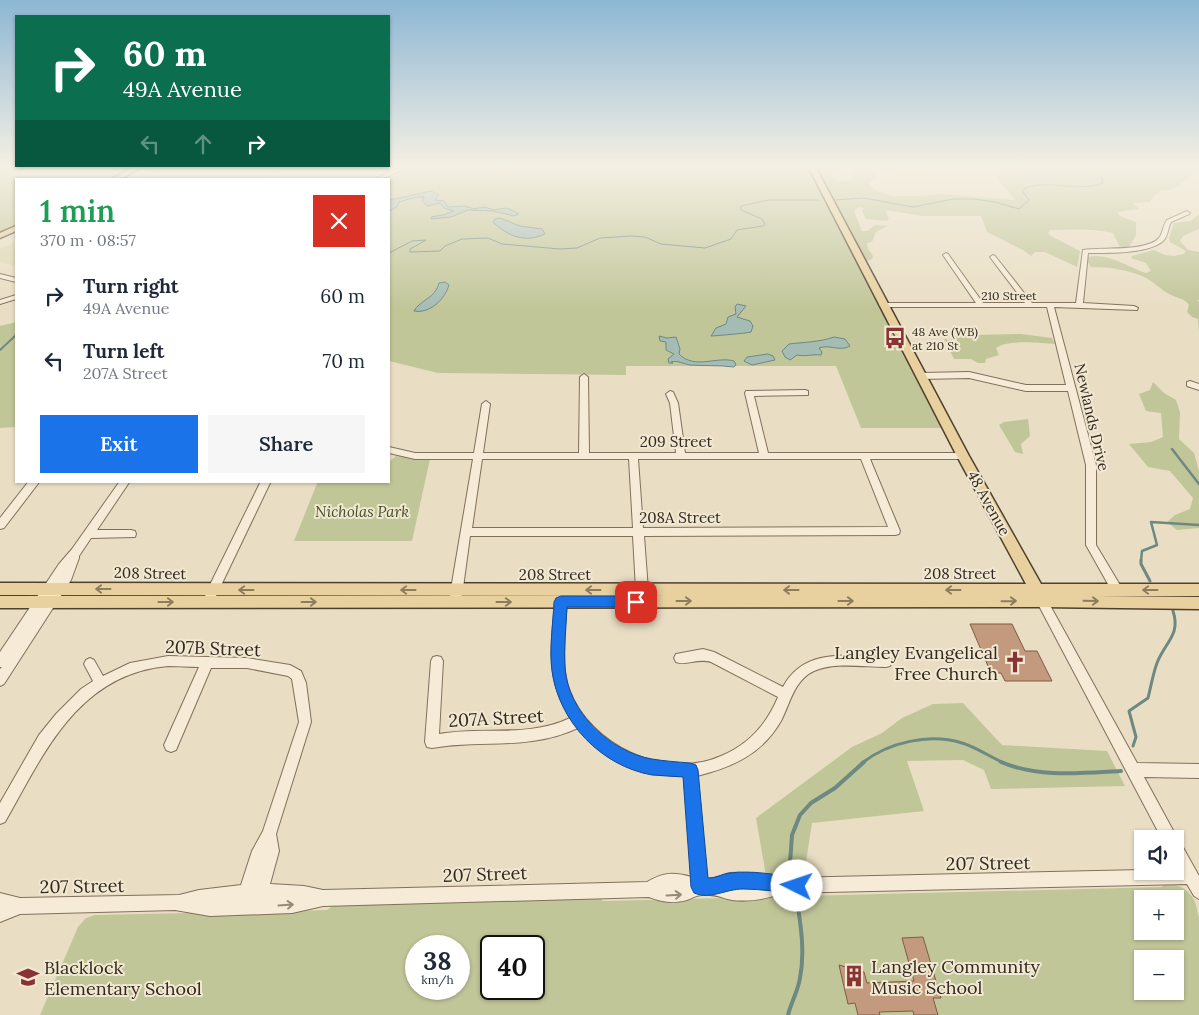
<!DOCTYPE html>
<meta charset="utf-8">
<style>
:root{--surface:#fff;--page:#f6f6f7;--text:#1f2937;--muted:#747a83;--accent:#1a73e8}
body{margin:0;font-family:Lora,serif;background:var(--page);color:var(--text);height:100vh;display:flex;flex-direction:column;font-size:19px;white-space:nowrap}
*{box-sizing:border-box;margin:0}
p{font-size:16px;color:var(--muted)}
.icon{flex:none;width:28px;height:28px;fill:none;stroke:currentColor;stroke-width:2;stroke-linecap:round;stroke-linejoin:round}
.map{position:relative;flex:1;overflow:hidden}
.drawer{position:absolute;left:15px;top:178px;width:375px;height:305px;display:flex;flex-direction:column;background:var(--surface);border-radius:0px;box-shadow:0 1px 4px #0004}
.drawer>*{flex:none}
.banner{position:absolute;left:15px;top:15px;width:375px;height:152px;border-radius:0px;box-shadow:0 1px 4px #0004;background:#0b6e4f;color:#fff;overflow:hidden}
.fabs{position:absolute;left:1134px;top:830px;display:grid;gap:10px}
.fabs a{display:grid;place-items:center;width:50px;height:50px;border-radius:0px;background:var(--surface);box-shadow:0 1px 4px #0004;font-size:25px}
.speed{position:absolute;left:405px;top:935px;display:flex;gap:10px;font-size:25px;font-weight:700;text-align:center}
.speed>*{display:grid;place-content:center;width:65px;height:65px;border-radius:50%;background:var(--surface);box-shadow:0 1px 4px #0004;line-height:1}
.speed small{font-size:12px;font-weight:400}
.speed .limit{border:2px solid #111;border-radius:8px;background:#fff;color:#111}
.pin{position:absolute;display:grid;place-items:center;width:42px;height:42px;color:#fff;margin:-21px;border-radius:10px;box-shadow:0 2px 8px #0006}
.me{position:absolute;width:55px;margin:-28px;rotate:274deg;stroke-linejoin:round;filter:drop-shadow(0 0 4px #0008)}
.turn{display:flex;align-items:center;gap:18px;height:105px;padding:0 25px;font-size:22px}
.turn .icon{width:65px;height:65px;stroke-width:2.5}
.turn b{display:block;font-size:35px;line-height:42px}
.lanes{display:flex;align-items:center;height:48px;padding:0 25px;background:#0003;justify-content:center;gap:25px;direction:ltr}
.lanes .off{opacity:.35}
.round{display:grid;place-items:center;flex:none;width:52px;height:52px;border-radius:0px;background:var(--page)}
.head{display:flex;align-items:center;justify-content:space-between;height:85px;padding:0 25px}
h1{font-size:30px;font-weight:600;line-height:38px;color:#1e9e55}
.cta{display:flex;gap:10px;margin-top:auto;padding:10px 25px}
.cta a{flex:1;height:58px;border-radius:0px;background:var(--accent);color:#fff;font-size:20px;font-weight:600;line-height:58px;text-align:center}
.cta a+a{background:var(--page);color:var(--text)}
ul{padding:0;list-style:none}
li{display:flex;align-items:center;gap:15px;height:65px;padding:0 25px}
li div{flex:1}
li b{display:block;font-size:19px}
li em{font-style:normal}
.map>svg:first-child{display:block}
</style>
<div class="map">
<svg width="1199" height="1015" viewBox="0 0 1199 1015">
<rect width="100%" height="100%" fill="#e9dec4"/>
<g fill="#ddd6b2">
<polygon points="163,166 301,166 262,179 139,179"/>
<polygon points="878,166 918,166 925,175 882,174"/>
<polygon points="16,241 16,266 0,262 0,249"/>
</g>
<g fill="#c1c699" fill-rule="evenodd">
<polygon points="7,166 140,166 115,179 16,179 16,226 0,233 0,169"/>
<polygon points="413,166 806,166 942,428 861,428 836,366 626,366 626,375 438,373 389,361 389,179 384,179"/>
<path d="M816,166H838L829,172L832,177L841,181L852,180V173L859,169L872,170L878,176L869,184L875,190L893,196H920L940,194L1015,200L998,180V173C1009,167 1021,169 1032,168C1088,165 1143,166 1199,166V169L1180,185L1170,190L1159,191L1160,193L1155,195L1150,202L1133,203L1139,209L1117,212L1120,216L1136,222V235L1129,247H1120L1113,233C1092,228 1072,230 1050,230L1048,233L1051,236L1080,251L1077,267L1045,252H1035L1031,256L1023,250L987,232L981,216H923L885,210L889,219L887,221L866,219L862,211L864,208L860,207L854,211L862,231H867L875,225L888,226L876,232L872,242L867,243L868,249L873,256L872,259L867,261Z"/>
<path d="M1199,207V229L1183,236L1180,241L1188,250L1199,252V300H1197L1199,302V333L1198,319L1192,317L1187,312L1189,305C1185,298 1176,298 1169,294C1160,289 1154,282 1146,278C1130,270 1109,267 1091,267L1085,258C1105,250 1127,267 1146,273L1151,271L1146,263L1131,258L1132,256L1154,250L1165,255L1174,256L1184,254L1186,251L1170,242L1169,239L1174,223L1191,221L1199,214Z"/>
<polygon points="16,322 16,427 0,428 0,326"/>
<path d="M964,334L967,338L977,339L975,335L1021,334L1052,338L1055,344C1040,343 1009,339 996,348L999,355L986,359L985,363H978L971,359H954L944,339L951,340L952,337Z"/>
<polygon points="1153,382 1164,393 1176,400 1180,412 1179,439 1194,453 1199,471 1199,528 1177,530 1167,522 1175,515 1190,509 1193,498 1170,471 1148,467 1129,444 1151,442 1163,437 1161,413 1146,411 1139,394 1150,390"/>
<polygon points="1028,419 1030,436 1021,444 1023,454 1015,452 999,425 1004,422"/>
<polygon points="396,456 430,459 412,541 294,541 318,481 389,481 389,462"/>
<polygon points="963,703 1002,745 1107,751 1125,786 991,789 984,770 963,760 907,761 924,811 812,823 804,875 766,876 756,818 852,747 882,733 902,718 933,704"/>
<path d="M1166,884C1178,883 1190,890 1195,902C1197,907 1197,912 1199,917V1015H40L78,927L86,918L95,915L327,910L334,905L600,898L603,901L1161,887ZM1142,899H1175V931H1142ZM416,946H459V989H416ZM491,946H534V989H491ZM1142,959H1175V991H1142Z"/>
</g>
<g fill="#a5bcb5" stroke="#6d8982">
<path d="M431,191L439,195L435,200L444,201L448,207L466,206L473,209L485,207L494,210L507,208L519,214L514,216L493,211L468,210L451,217L431,219V217L443,215L454,211L444,208L440,203L427,206L422,201L424,197C418,196 406,200 399,202L397,207L389,211L390,200Z"/>
<path d="M500,218L520,226L542,229L545,234C525,243 509,237 493,222L495,219Z"/>
<path d="M445,282L449,285C445,299 430,314 414,311C420,300 436,298 439,283Z"/>
<path d="M737,304L746,306L737,317L750,321L753,326L751,332C749,333 714,336 711,336L716,328L726,324L728,317L736,314L735,307Z"/>
<path d="M659,336L667,338L676,337L680,349L679,354C695,370 716,356 734,361L736,365L734,367C719,365 705,366 690,365C684,364 677,360 671,362L673,363H669L668,359L674,354L666,350V342L660,341Z"/>
<path d="M834,337L845,339L850,346C840,352 830,344 819,348L822,352L821,355C812,354 805,357 797,355L790,360L785,357L782,351L789,344C805,342 820,342 834,337Z"/>
<polygon points="768,354 773,356 775,360 752,365 744,361 747,357"/>
</g>
<g fill="none" stroke-linecap="round" stroke-linejoin="round">
<g stroke="#6d8982" stroke-width="1">
<polyline points="0,167 4,166"/>
<path d="M834,200L864,198L913,207L953,199H974L995,202L1019,209L1029,200L1023,192L1025,188C1051,179 1077,193 1103,183L1101,173L1104,166"/>
<polyline points="389,253 412,241 426,240 410,249 410,252 440,251 445,246 462,239 488,238 502,244 560,249 577,248 600,238 631,236 645,237 661,244 705,248 731,239 737,230 763,226 765,224 762,219 741,210 741,206 768,200 819,200"/>
</g>
<polyline stroke="#6d8982" stroke-width="2" points="0,350 16,335"/>
<g stroke="#6d8982" stroke-width="2.5">
<polyline points="1172,449 1199,484"/>
<polyline points="1141,561 1142,551 1157,545 1151,522 1199,525"/>
</g>
<g stroke="#6d8982" stroke-width="3">
<polyline points="1141,560 1141,564 1150,581"/>
<path d="M1133,746L1136,737L1129,711L1148,698C1151,686 1153,674 1157,663C1165,642 1181,635 1173,611"/>
<path d="M862,763C889,742 929,733 962,743C976,747 990,757 1004,763"/>
</g>
<g stroke="#6d8982" stroke-width="4">
<path d="M1001,762C1038,778 1082,773 1121,771"/>
<polyline points="790,863 792,835 800,815 811,803 835,788 864,762"/>
<path d="M788,1015C791,1003 798,991 800,978C805,953 801,926 797,901"/>
</g>
</g>
<g fill="#c39a7e" stroke="#7e5b45">
<polygon points="970,624 1012,624 1025,651 1037,651 1052,681 1005,681 1001,673 991,673"/>
<polygon points="923,937 941,998 933,998 938,1015 914,1015 913,1011 879,1012 880,1015 858,1015 855,1003 848,1004 839,965 864,972 867,983 914,981 902,938"/>
</g>
<g fill="none" stroke-linecap="round" stroke-linejoin="round">
<g stroke="#81705c" stroke-width="2">
<g id="minor">
<polygon points="401,166 409,166 383,179 375,179"/>
<path d="M1187,211L1190,213L1189,214L1171,222C1168,228 1168,235 1164,240C1151,254 1106,253 1088,253L1083,303L1134,306L1138,308L1137,310L1054,307L1096,465V545L1123,590L1121,593L1117,595L1113,593L1086,545V465L1068,391H1026L969,378L921,379L917,376L921,373L969,372L1026,385H1066L1047,307H883L879,305L883,303H976L943,255L946,253L948,254L983,303H1025L990,257L993,255L995,256L1032,303H1076L1083,250C1100,247 1147,252 1159,238C1163,233 1163,225 1167,220Z"/>
<polygon points="0,274 16,278 16,282 0,278"/>
<polygon points="16,295 16,299 0,304 0,300"/>
<path d="M584,374L588,377L589,453H676L670,403L666,394L670,391L673,392L678,403L685,453H759L745,393L746,391L805,390L808,391V395L754,396L768,453H963L968,456L963,459H870L900,531L899,534L895,535L644,536L648,590L646,593L642,595L638,593L636,590L633,536H470L462,595L460,598L456,600L452,598L450,595L473,459H415L389,453V447L415,453H474L482,404L486,401L490,404L483,453H579L580,377ZM482,459H629L633,528H472ZM638,459H861L888,527L643,528Z"/>
<polygon points="1190,381 1199,384 1199,390 1187,386 1187,382"/>
<polygon points="29,481 40,481 4,528 0,529 0,518"/>
<polygon points="120,481 130,481 97,530 131,530 135,531 136,534 135,537 91,538 79,556 79,558 71,580 4,684 0,686 0,669 2,667 0,667 0,652 59,564 72,549"/>
<polygon points="261,481 271,481 215,598 211,600 207,598 205,595"/>
<path d="M1042,596L1046,598L1137,763L1199,764V778L1144,777L1175,834L1177,840L1180,842L1199,876V899L1194,896L1187,884L782,893C768,899 747,902 732,900C721,898 714,893 702,895C697,895 692,898 687,900C673,904 662,902 649,897L323,906L292,913L210,916L175,910L20,914L0,922V893L20,898L179,895L199,890L241,885L252,851L263,831L299,722L292,679L288,676L247,668H211L176,750L171,752L166,750L164,745L199,667C189,667 178,666 168,666C78,674 44,753 5,822L0,824V803L39,735L56,714L81,689L93,681L84,664L86,660L90,658L94,660L103,676L130,663L168,656L247,658L290,665L301,671L306,683L311,722L276,834L279,851L270,884L304,886L323,890L647,882C664,872 673,872 692,877L684,776C642,777 605,759 578,728C528,751 484,739 432,748L427,747L425,742L431,661L433,657L437,656L441,657L443,661L439,734C483,726 529,738 570,718C566,710 561,702 558,693C547,664 553,631 555,602L557,599L561,597L565,599L567,602C565,630 560,662 569,689C590,746 665,781 721,756C748,745 767,724 778,697L711,662C697,658 686,666 676,662L674,658L676,654L703,649L714,652L783,687C804,647 848,656 886,657L890,658L892,662L890,666L886,667C863,667 835,662 814,671C794,680 790,704 781,721C762,754 733,767 697,776L707,879C717,879 721,875 730,873C749,871 769,876 787,878L1142,870V871H1175V869H1179L1175,862V839H1162L1038,604L1036,601L1038,598Z"/>
</g>
</g>
<g stroke="#4f3f30" stroke-width="3">
<g id="major">
<polygon points="135,166 144,166 121,179 112,179"/>
<polygon points="808,166 815,166 969,456 1041,584 1199,584 1199,596 1096,596 1199,597 1199,609 1042,607 0,608 0,596 689,595 0,595 0,583 1026,584 957,456"/>
<polygon points="16,226 16,231 0,238 0,233"/>
</g>
</g>
<use href="#minor" fill="#f5ebd6" fill-rule="evenodd"/>
<use href="#major" fill="#e8d19f" fill-rule="evenodd"/>
</g>
<defs><path id="oneway-shaft" d="M-6 0H5M1.5-3L5.5 0L1.5 3" fill="none" stroke-width="1.6" stroke-linecap="round" stroke-linejoin="round" transform="scale(1.25)"/></defs>
<g stroke="#8e7c5f">
<use href="#oneway-shaft" transform="translate(103 589) rotate(180)"/>
<use href="#oneway-shaft" transform="translate(246 590) rotate(180)"/>
<use href="#oneway-shaft" transform="translate(408 590) rotate(180)"/>
<use href="#oneway-shaft" transform="translate(593 590) rotate(-180)"/>
<use href="#oneway-shaft" transform="translate(791 590) rotate(180)"/>
<use href="#oneway-shaft" transform="translate(953 590) rotate(-180)"/>
<use href="#oneway-shaft" transform="translate(1150 590) rotate(-180)"/>
<use href="#oneway-shaft" transform="translate(684 601)"/>
<use href="#oneway-shaft" transform="translate(846 601)"/>
<use href="#oneway-shaft" transform="translate(1009 601) rotate(-1)"/>
<use href="#oneway-shaft" transform="translate(1091 601) rotate(1)"/>
<use href="#oneway-shaft" transform="translate(166 602)"/>
<use href="#oneway-shaft" transform="translate(309 602)"/>
<use href="#oneway-shaft" transform="translate(504 602)"/>
</g>
<g stroke="#948a7a">
<use href="#oneway-shaft" transform="translate(674 895) rotate(-3)"/>
<use href="#oneway-shaft" transform="translate(286 905) rotate(-4)"/>
</g>
<linearGradient id="sky" x2="0" y2="1"><stop stop-color="#8db7d4"/><stop offset="0.54" stop-color="#f5f0e4"/><stop offset="1" stop-color="#f5f0e4" stop-opacity="0"/></linearGradient>
<rect width="1199" height="309" fill="url(#sky)"/>
<path fill="#1a73e8" stroke="#114b97" d="M561,596H636L640,598L642,602L640,605L636,607H567C566,627 564,648 565,668C568,712 610,752 652,759C664,761 678,762 690,763L696,765L698,770L708,878C716,878 722,874 730,873C752,870 775,875 797,877L803,879L805,886L803,892L797,894C779,892 761,889 743,889C725,889 711,900 694,893L691,887L683,777C673,776 662,776 652,775C601,766 559,722 552,671C549,649 553,624 554,602L556,598Z"/>
<defs>
<g id="bus-bare" transform="scale(1.725)"><path d="M-5-6H5V4H4V6H2V4H-2V6H-4V4H-5ZM-3.5-4V0h7V-4ZM-3.5 1.2v1.5H-2V1.2ZM2 1.2v1.5H3.5V1.2Z" fill="#8a3334" stroke="#f1e8d2" stroke-width="2.5" paint-order="stroke"/></g>
<g id="church-bare" transform="scale(1.725)"><path d="M-1.2-6h2.4v3.5h3.3v2.4h-3.3V6h-2.4V-.1h-3.3v-2.4h3.3Z" fill="#8a3334" stroke="#f1e8d2" stroke-width="2.5" paint-order="stroke"/></g>
<g id="building-bare" transform="scale(1.725)"><path d="M-4-6H4V6H1V3H-1V6H-4ZM-2.5-4.3h1.7v1.8h-1.7ZM.8-4.3h1.7v1.8H.8ZM-2.5-1h1.7V.8h-1.7ZM.8-1h1.7V.8H.8Z" fill="#8a3334" stroke="#f1e8d2" stroke-width="2.5" paint-order="stroke"/></g>
<g id="school-bare" transform="scale(1.725)"><path d="M0-5L7-2L0 1L-7-2ZM-4 1L0 2.5L4 1V4Q0 6-4 4Z" fill="#8a3334" stroke="#f1e8d2" stroke-width="2.5" paint-order="stroke"/></g>
</defs>
<g fill-rule="evenodd">
<use href="#bus-bare" x="895" y="338"/>
<use href="#church-bare" x="1015" y="662"/>
<use href="#building-bare" x="854" y="976"/>
<use href="#school-bare" x="28" y="977"/>
</g>
<g text-anchor="middle" dominant-baseline="central" stroke-width="4" stroke-linejoin="round" paint-order="stroke">
<g font-size="12" fill="#33281f" stroke="#f1e8d2">
<text x="1009" y="295">210 Street</text>
</g>
<g font-size="12" fill="#33281f" stroke="#f1e8d2" text-anchor="start">
<text x="912" y="331">48 Ave (WB)<tspan x="912" dy="14">at 210 St</tspan></text>
</g>
<g font-size="15" fill="#33281f" stroke="#f1e8d2">
<text transform="translate(1092 417) rotate(77)">Newlands Drive</text>
<text x="676" y="441">209 Street</text>
<text transform="translate(989 503) rotate(61)">48 Avenue</text>
<text x="680" y="517">208A Street</text>
<text transform="translate(150 573) rotate(1)">208 Street</text>
<text x="960" y="573">208 Street</text>
<text x="555" y="574">208 Street</text>
</g>
<g font-size="15" font-style="italic" fill="#444d27" stroke="#f1e8d2">
<text x="362" y="511">Nicholas Park</text>
</g>
<g font-size="18" fill="#33281f" stroke="#f1e8d2">
<text transform="translate(213 648) rotate(2)">207B Street</text>
<text transform="translate(496 718) rotate(-3)">207A Street</text>
<text transform="translate(988 863) rotate(-1)">207 Street</text>
<text transform="translate(485 874) rotate(-2)">207 Street</text>
<text transform="translate(82 886) rotate(-1)">207 Street</text>
</g>
<g font-size="18" fill="#33281f" stroke="#f1e8d2" text-anchor="start">
<text x="998" y="652" text-anchor="end">Langley Evangelical<tspan x="998" dy="21">Free Church</tspan></text>
<text x="871" y="966">Langley Community<tspan x="871" dy="21">Music School</tspan></text>
<text x="44" y="967">Blacklock<tspan x="44" dy="21">Elementary School</tspan></text>
</g>
</g>
</svg>
<div class="fabs">
<a><svg class="icon" aria-label="sound" viewBox="0 0 24 24"><path d="M4 9h4l5-4v14l-5-4H4zM17 9q2 3 0 6"/></svg></a>
<a>+</a>
<a>−</a>
</div>
<div class="speed"><div>38<small>km/h</small></div><div class="limit">40</div></div>
<div class="pin" style="left:636px;top:602px;background:#d93025"><svg class="icon" aria-label="arrive" viewBox="0 0 24 24"><path d="M6 21V4h12l-3 4 3 4H6"/></svg></div>
<svg class="me" style="left:797px;top:886px" viewBox="-20 -20 40 40"><circle r="19" fill="#fff"/><path d="M0-13L10 11 0 6-10 11z" fill="#1a73e8"/></svg>
<div class="banner">
<div class="turn"><svg class="icon" aria-label="right" viewBox="0 0 24 24"><path d="M7 20v-9h11M14 6l5 5-5 5"/></svg><div><b>60 m</b>49A Avenue</div></div>
<div class="lanes"><svg class="icon off" aria-label="left" viewBox="0 0 24 24"><path d="M17 20v-9H6M10 6l-5 5 5 5"/></svg><svg class="icon off" aria-label="ahead" viewBox="0 0 24 24"><path d="M12 20V5M6 11l6-6 6 6"/></svg><svg class="icon" aria-label="right" viewBox="0 0 24 24"><path d="M7 20v-9h11M14 6l5 5-5 5"/></svg></div>
</div>
<section class="drawer">
<div class="head"><div><h1>1 min</h1><p>370 m · 08:57</p></div><a class="round" style="background:#d93025;color:#fff"><svg class="icon" aria-label="close" viewBox="0 0 24 24"><path d="M6 6l12 12M18 6L6 18"/></svg></a></div>
<ul>
<li><svg class="icon" aria-label="right" viewBox="0 0 24 24"><path d="M7 20v-9h11M14 6l5 5-5 5"/></svg><div><b>Turn right</b><p>49A Avenue</p></div><em>60 m</em></li>
<li><svg class="icon" aria-label="left" viewBox="0 0 24 24"><path d="M17 20v-9H6M10 6l-5 5 5 5"/></svg><div><b>Turn left</b><p>207A Street</p></div><em>70 m</em></li>
</ul>
<div class="cta"><a>Exit</a><a>Share</a></div>
</section>
</div>
